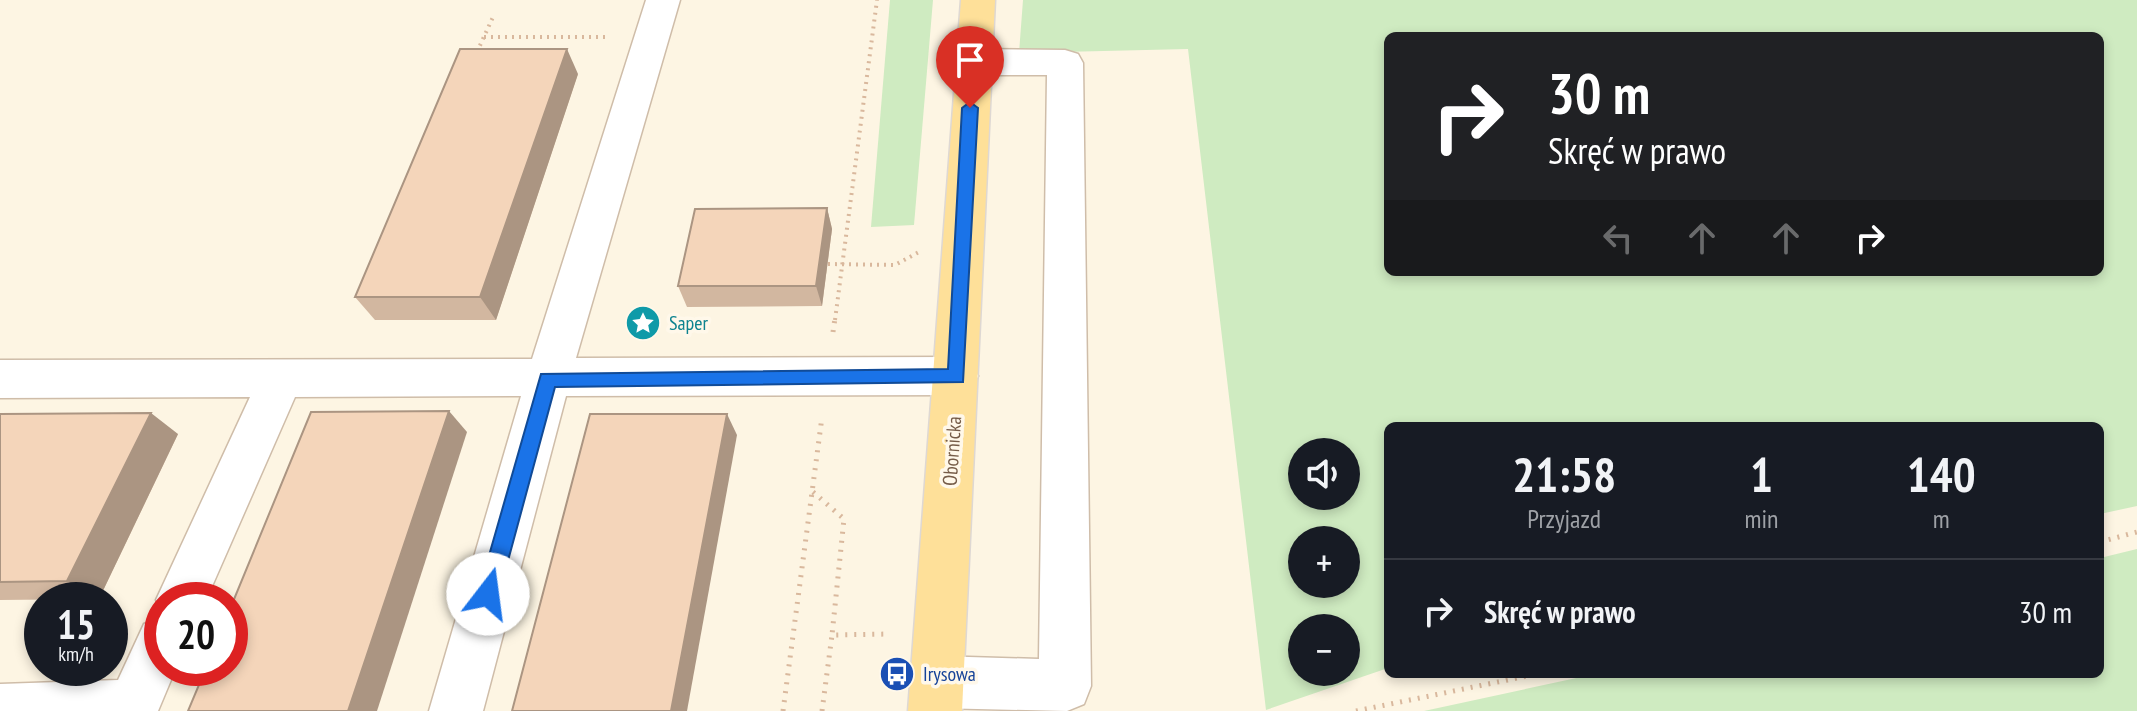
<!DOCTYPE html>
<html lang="pl">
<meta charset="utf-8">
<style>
:root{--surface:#171b24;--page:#242831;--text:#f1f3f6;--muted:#9ea1a6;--line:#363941}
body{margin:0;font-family:"PT Sans Narrow",sans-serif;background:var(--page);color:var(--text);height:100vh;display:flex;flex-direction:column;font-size:30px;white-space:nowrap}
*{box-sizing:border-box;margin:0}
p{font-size:26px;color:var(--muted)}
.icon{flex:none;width:44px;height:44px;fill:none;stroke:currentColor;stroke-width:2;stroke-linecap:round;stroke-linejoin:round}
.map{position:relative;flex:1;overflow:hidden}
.drawer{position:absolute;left:1384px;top:422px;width:720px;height:256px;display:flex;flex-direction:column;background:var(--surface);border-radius:12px;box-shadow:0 4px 12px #0003}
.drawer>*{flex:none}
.banner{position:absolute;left:1384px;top:32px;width:720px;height:244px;border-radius:12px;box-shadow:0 4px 12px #0003;background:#202124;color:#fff;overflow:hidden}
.tools{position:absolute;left:1288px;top:438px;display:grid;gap:16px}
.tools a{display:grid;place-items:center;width:72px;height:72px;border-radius:50%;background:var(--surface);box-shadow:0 4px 12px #0003;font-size:40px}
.speed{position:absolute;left:24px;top:582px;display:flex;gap:16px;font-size:40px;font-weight:700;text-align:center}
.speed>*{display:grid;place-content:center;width:104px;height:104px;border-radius:50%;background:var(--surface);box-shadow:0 4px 12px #0003;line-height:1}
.speed small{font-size:20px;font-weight:400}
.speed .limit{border:12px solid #d22;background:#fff;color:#111}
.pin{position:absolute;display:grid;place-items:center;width:68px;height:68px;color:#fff;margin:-82px -34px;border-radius:50% 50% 50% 0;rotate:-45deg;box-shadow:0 0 8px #0007}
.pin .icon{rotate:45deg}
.me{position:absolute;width:88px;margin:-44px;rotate:15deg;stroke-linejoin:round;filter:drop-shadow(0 0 6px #0008)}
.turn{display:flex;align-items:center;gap:28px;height:168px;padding:0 32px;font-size:36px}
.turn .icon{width:104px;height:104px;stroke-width:2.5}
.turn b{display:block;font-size:56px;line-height:68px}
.lanes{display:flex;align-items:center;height:76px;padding:0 32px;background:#0003;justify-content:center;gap:40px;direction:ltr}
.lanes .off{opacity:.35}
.eta{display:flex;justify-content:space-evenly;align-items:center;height:136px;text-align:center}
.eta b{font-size:48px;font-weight:600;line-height:56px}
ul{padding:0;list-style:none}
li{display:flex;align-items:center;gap:24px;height:104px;padding:0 32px;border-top:2px solid var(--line)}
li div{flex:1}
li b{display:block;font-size:30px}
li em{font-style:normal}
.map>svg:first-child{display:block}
</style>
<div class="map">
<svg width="2137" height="711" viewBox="0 0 2137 711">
<rect width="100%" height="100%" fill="#fdf5e3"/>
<g fill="#cfebc1" fill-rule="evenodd">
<polygon points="890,0 933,0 914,225 871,227"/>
<path d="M1023,0H2137V506L2100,514V426H1388V668L1266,710L1188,49L1019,53ZM1388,36H2100V272H1388ZM1302,452H1346V496H1302ZM1302,540H1346V584H1302ZM1302,628H1346V672H1302Z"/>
<polygon points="2137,549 2137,711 1424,711 1595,674 2100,674 2100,558"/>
</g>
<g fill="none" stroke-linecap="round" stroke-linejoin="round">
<g stroke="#cfbda9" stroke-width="3">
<g id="minor">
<polygon points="646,0 680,0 576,358 956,357 972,363 978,376 972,389 956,395 566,396 483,711 429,711 521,396 295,397 206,600 162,600 162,614 156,600 250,397 0,398 0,360 532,359"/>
<polygon points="974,49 1065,50 1078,54 1083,63 1091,686 1084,704 1067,711 936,708 918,700 910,682 918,664 936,656 1039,659 1047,75 974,75 961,71 956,62 961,53"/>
<polygon points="162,617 162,668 176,668 158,711 0,711 0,684 118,680 144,624"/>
</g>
</g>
<g stroke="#ded8d3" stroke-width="3">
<polygon id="major" points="961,0 995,0 962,711 908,711"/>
</g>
<g stroke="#d9b89d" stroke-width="4" stroke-dasharray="2 5" stroke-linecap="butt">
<polyline points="484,37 608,37"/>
<polyline points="477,52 493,17"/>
<polyline points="828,264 895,265 919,252"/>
<polyline points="835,320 877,0"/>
</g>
<g stroke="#d9b89d" stroke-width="5" stroke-dasharray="2 7" stroke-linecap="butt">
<polyline points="833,332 835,318"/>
<polyline points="813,492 844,519 832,635 889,634"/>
<polyline points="2100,542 2137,532"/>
<polyline points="783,711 822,417"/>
<polyline points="822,711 832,635"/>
<polyline points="1356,711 1537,674"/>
</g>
<use href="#minor" fill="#fff" fill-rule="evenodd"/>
<use href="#major" fill="#fee099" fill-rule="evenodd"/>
</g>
<g fill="#d2b7a0">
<polygon points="578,74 496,320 375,320 355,297"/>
<polygon points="827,208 832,229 822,306 687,307 678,286"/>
<polygon points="0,414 178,434 99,599 0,600"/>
</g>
<g fill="#ab9582">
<polygon points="567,49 578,74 496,320 480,297"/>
<polygon points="827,208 832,229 822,306 816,286"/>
<polygon points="449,411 467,432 377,711 348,711"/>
<polygon points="151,413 178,434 99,599 67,581"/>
<polygon points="727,414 737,435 687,711 671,711"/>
</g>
<g fill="#f4d5ba" stroke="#ab9582" stroke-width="2">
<polygon points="460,49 567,49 480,297 355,297"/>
<polygon points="827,208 816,286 678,286 695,209"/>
<polygon points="449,411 348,711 188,711 206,668 230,668 230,609 311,412"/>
<polygon points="151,413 67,581 0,582 0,414"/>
<polygon points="590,414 727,414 671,711 512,711"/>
</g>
<polygon fill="#1a73e8" stroke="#114b97" stroke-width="2" points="970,102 978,108 963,382 555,387 499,594 496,600 488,603 481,600 478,594 541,374 948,369 962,108"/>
<defs>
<g id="sight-disc" transform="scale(1.8)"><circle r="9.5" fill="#0f9aa8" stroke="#fff8ea"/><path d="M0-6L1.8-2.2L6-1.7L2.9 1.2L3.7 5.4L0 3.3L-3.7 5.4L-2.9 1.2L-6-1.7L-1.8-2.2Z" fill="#fff"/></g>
<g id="bus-disc" transform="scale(1.8)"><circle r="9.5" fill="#1a4fb4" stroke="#fff8ea"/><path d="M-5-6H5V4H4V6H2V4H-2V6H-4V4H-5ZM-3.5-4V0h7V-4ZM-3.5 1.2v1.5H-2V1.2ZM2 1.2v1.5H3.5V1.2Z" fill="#fff"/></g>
</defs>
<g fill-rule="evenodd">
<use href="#sight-disc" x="643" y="323"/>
<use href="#bus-disc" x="897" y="674"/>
</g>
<g text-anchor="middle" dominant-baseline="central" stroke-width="7" stroke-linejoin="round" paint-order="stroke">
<g font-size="20" fill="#0d838f" stroke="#fff8ea" text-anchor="start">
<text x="669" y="323">Saper</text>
</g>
<g font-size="20" fill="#765c48" stroke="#fff8ea">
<text transform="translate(952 451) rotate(-86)">Obornicka</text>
</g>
<g font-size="20" fill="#164399" stroke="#fff8ea" text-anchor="start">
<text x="923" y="674">Irysowa</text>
</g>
</g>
</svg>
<div class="tools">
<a><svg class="icon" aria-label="sound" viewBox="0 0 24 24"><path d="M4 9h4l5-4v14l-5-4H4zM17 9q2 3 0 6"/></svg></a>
<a>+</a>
<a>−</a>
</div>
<div class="speed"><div>15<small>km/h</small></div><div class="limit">20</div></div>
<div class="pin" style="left:970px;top:108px;background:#d93025"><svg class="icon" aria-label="arrive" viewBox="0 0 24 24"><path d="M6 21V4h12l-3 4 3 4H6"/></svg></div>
<svg class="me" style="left:488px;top:594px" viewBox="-20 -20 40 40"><circle r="19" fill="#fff"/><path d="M0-13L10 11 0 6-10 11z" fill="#1a73e8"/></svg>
<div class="banner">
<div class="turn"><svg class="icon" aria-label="right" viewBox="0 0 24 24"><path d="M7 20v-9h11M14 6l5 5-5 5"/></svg><div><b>30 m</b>Skręć w prawo</div></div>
<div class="lanes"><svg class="icon off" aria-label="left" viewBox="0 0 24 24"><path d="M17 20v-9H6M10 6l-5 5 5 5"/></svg><svg class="icon off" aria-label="ahead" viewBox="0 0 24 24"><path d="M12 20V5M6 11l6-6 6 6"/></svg><svg class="icon off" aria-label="ahead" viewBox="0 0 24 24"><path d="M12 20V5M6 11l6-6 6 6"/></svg><svg class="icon" aria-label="right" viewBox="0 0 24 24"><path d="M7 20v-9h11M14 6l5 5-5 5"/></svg></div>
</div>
<section class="drawer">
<div class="eta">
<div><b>21:58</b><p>Przyjazd</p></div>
<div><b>1</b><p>min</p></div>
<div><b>140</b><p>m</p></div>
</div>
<ul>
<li><svg class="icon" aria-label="right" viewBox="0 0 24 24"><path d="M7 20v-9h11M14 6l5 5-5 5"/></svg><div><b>Skręć w prawo</b></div><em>30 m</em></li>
</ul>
</section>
</div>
